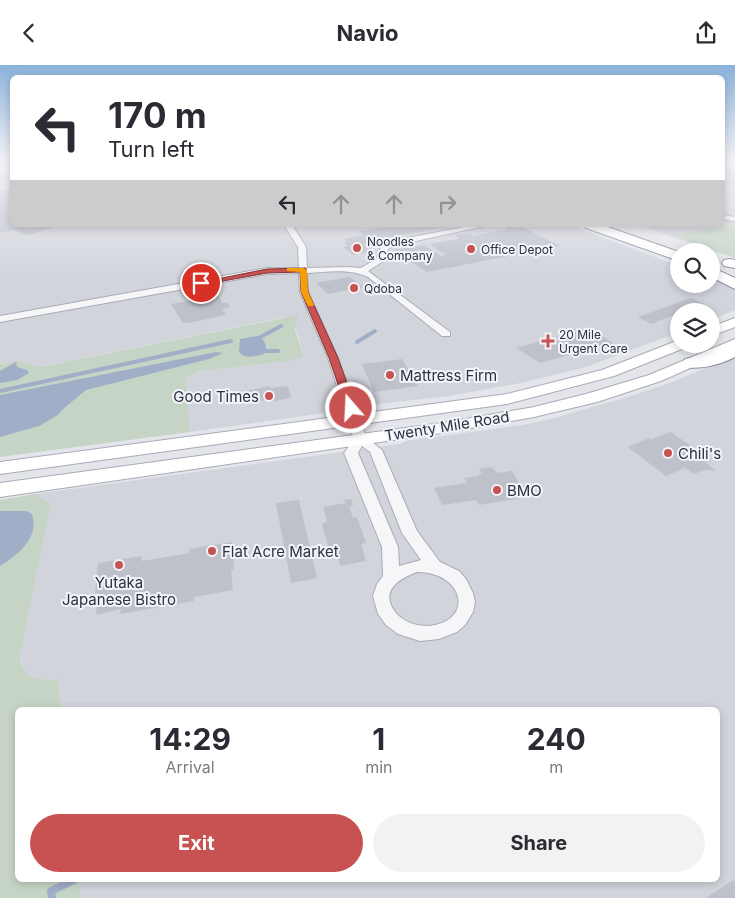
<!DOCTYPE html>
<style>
:root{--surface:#fff;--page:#f2f2f3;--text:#2b2b33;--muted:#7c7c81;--accent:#c75251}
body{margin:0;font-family:Inter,sans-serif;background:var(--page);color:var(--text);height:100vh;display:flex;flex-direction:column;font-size:19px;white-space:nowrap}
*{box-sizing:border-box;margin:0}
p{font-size:16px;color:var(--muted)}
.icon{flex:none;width:28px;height:28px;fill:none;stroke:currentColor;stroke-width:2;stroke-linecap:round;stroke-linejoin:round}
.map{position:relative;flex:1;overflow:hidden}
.panel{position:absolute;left:15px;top:642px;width:705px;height:175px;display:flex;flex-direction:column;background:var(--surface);border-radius:8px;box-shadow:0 2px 8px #0003}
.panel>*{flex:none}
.banner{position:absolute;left:10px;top:10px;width:715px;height:152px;border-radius:8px;box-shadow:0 2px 8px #0003;background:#fff;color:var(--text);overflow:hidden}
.fabs{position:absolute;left:670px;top:178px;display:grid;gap:10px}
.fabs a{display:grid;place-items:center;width:50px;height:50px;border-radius:50%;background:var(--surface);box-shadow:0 2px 8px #0003;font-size:25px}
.pin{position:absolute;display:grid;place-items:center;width:42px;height:42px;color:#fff;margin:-21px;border:2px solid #fff;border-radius:50%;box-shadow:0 1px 5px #0007}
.me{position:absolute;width:55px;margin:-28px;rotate:341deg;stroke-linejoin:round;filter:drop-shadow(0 0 4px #0008)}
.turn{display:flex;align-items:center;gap:18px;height:105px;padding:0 15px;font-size:22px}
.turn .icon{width:65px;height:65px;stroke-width:2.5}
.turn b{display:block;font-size:35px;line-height:42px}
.lanes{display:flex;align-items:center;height:48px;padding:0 15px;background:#0003;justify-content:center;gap:25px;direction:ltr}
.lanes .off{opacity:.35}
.eta{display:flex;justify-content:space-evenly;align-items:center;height:85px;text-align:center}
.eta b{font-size:30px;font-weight:700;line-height:35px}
.action{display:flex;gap:10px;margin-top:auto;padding:10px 15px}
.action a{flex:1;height:58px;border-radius:30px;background:var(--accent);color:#fff;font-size:20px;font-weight:700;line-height:58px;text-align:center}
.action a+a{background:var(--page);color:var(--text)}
header{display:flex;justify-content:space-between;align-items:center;height:65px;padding:0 15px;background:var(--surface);font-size:22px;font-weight:700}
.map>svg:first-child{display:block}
</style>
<header><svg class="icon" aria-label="back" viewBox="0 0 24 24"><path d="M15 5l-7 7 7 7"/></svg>Navio<svg class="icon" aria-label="share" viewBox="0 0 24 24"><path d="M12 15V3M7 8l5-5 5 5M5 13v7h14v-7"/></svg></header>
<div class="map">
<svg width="735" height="833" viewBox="0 0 735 833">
<rect width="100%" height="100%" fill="#e3e5eb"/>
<g fill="#d2d4dc">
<polygon points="723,96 735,96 735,159 671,171 639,160 722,160"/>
<polygon points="12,109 12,160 570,160 679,201 679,219 711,219 711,214 725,219 735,226 735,245 711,255 711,246 679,246 679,267 586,302 521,318 449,331 387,338 318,349 190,367 184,315 201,306 288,296 304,290 295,261 285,252 39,302 18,296 0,299 0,110"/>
<polygon points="735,290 735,833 81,833 79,815 718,815 718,645 61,645 58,614 38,614 31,611 24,606 20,589 51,439 35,429 400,379 406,376 523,360 558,352 634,330 678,315"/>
</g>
<g fill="#c6d4c5">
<polygon points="735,159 735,193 671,171 678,169"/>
<polygon points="298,250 295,265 304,291 289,296 201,306 185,314 190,367 0,392 0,299 18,296 40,302"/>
<path d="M35,429L51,439L20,590C22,614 36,615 58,614L61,645H18V815H79L81,833H0V435Z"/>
</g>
<g fill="#a1aec8">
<path d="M257,271L262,272L266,281V288C258,291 246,295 239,287L240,274Z"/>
<polygon points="216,287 223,288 209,294 86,325 63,344 58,350 39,361 0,372 0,330"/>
<polygon points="16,297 17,302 27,305 29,308 17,315 0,318 0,306"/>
<path d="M0,446H26L32,449C40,472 18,490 0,501Z"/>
</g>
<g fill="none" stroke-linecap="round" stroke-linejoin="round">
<polyline stroke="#a1aec8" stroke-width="2.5" points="0,101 12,98"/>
<g stroke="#a1aec8" stroke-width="4">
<polyline points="255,275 281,261"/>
<polyline points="357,277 375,266"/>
<polyline points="261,286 278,286"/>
<polyline points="0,326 231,276"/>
</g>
<polyline stroke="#a1aec8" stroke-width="8" points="52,833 51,826 74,815"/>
</g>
<g fill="#bec0ca">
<polygon points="722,101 735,104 735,122 722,118"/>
<polygon points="12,123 12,160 54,160 50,162 53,163 28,170 14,165 0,168 0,126"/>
<polygon points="401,160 455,161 374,175 368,174 373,177 364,180 372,186 367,187 353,190 343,182 349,181 344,178 347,177 344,174 364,170 359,166"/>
<polygon points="502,160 518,160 560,181 427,207 393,185 424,180 441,191 446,190 429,179 459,174 455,170 468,169 473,171 507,164"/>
<polygon points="350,212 363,222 328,229 316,218"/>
<polygon points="218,231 223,238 227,238 230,242 222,244 226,250 193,257 183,258 171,239"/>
<polygon points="691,233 705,239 684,246 679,246 679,248 651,259 638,252"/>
<polygon points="589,263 613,278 540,298 516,283"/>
<polygon points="402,294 418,321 374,327 362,299"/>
<polygon points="270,321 270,323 288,321 291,333 269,337 269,335 258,336 258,338 248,338 246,326"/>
<polygon points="671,367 709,394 704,396 716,406 704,405 694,409 685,403 666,411 628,382 649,373 650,375"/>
<polygon points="492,402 497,408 512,406 528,432 479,440 476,435 442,440 434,423 467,418 464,413 479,411 479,409 482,408 479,404"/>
<polygon points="351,434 353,441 349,441 353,453 357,452 366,478 361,479 366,496 340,501 336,483 329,484 322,459 327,457 323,442 346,438 344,435"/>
<polygon points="299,435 317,513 291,518 276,438"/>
<polygon points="232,477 234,504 231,505 233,525 194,532 194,536 120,549 121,544 96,550 98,528 95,528 98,498 142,491 142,496 190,488 189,484"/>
<polygon points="733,815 735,817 735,833 706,833"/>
</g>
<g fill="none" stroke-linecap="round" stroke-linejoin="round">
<g stroke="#a8abb5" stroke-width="2">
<g id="minor">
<polygon points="722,150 735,152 735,156 722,154"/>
<path d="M284,160H292L306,182L307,203L349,202L361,203L376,194L382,181L387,177L474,160H489L393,181L388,184L382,197L368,206L450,267V271H442L368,212C349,203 327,207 307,208L308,227L338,293L366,372L382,385L417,466L440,497L459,506L466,514L473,528L475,537L473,547L465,560L457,567L439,574L420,576L398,569L386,560L378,549L373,531L377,519L383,511L382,482L344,388L354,374L328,293L300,227L299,208L267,209L0,257V251L267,203H299L298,182ZM362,381L370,387L402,468L421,495L399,501L398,482L358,388ZM417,507C465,507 475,557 428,561C416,561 404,557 396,548C379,527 398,514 417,507Z"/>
</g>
</g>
<g stroke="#a8abb5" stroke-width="2">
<g id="secondary">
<polygon points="735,253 735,262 711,271 711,262"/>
<polygon points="735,274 735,283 661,316 597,337 534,352 442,368 0,432 0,418 442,358 534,342 586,329 649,310"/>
<polygon points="679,275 679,279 689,279 687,282 614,311 507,339 0,409 0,397 507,329 602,305"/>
</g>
</g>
<g stroke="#8b90a0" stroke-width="2">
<g id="trunk">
<polygon points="584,160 602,160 679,187 679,196 586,163"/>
<polygon points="729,194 735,195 735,203 724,201 722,198 724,195"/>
<polygon points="711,202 735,213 735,224 711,212"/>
<path d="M735,280V292C722,299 700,305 685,302L683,298L685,294L716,288Z"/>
</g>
</g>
<use href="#minor" fill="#f6f6f9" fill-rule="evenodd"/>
<use href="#secondary" fill="#fff" fill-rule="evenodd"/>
<use href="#trunk" fill="#fff" fill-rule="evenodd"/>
</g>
<linearGradient id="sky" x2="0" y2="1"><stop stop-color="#8bb2db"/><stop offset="0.45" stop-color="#f2f3f6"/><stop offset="1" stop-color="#f2f3f6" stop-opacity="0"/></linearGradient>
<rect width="735" height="212" fill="url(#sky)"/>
<polygon fill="#c75251" stroke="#813535" points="306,203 308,227 338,293 356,343 354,345 351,346 346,343 329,293 301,227 300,207 267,208 201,220 197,218 267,204"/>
<polygon fill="#f59e0b" points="287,203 303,203 307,205 308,227 314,240 313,241 308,241 301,227 300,207 287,206"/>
<g fill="#c75251" stroke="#f3f4f8" stroke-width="2">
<circle cx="357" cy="183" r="5"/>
<circle cx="471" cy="184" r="5"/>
<circle cx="354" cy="223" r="5"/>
<path d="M545.5 268.5h5v5h5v5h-5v5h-5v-5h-5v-5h5z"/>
<circle cx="390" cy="310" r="5"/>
<circle cx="269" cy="331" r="5"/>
<circle cx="668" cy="388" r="5"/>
<circle cx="497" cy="425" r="5"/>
<circle cx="212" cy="486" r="5"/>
<circle cx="119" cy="500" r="5"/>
</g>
<g text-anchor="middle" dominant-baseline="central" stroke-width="4" stroke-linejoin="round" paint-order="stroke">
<g font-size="12" fill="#2c3042" stroke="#f3f4f8" text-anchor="start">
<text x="367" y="176">Noodles<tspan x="367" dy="14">&amp; Company</tspan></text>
<text x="481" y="184">Office Depot</text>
<text x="364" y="223">Qdoba</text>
<text x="559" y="269">20 Mile<tspan x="559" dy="14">Urgent Care</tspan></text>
</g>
<g font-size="15" fill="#2c3042" stroke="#f3f4f8" text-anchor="start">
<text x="400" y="310">Mattress Firm</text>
<text x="259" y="331" text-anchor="end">Good Times</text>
<text x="678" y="388">Chili's</text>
<text x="507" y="425">BMO</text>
<text x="222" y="486">Flat Acre Market</text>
<text x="119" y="517" text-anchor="middle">Yutaka<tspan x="119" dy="17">Japanese Bistro</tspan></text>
</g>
<g font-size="15" fill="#2c3042" stroke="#f3f4f8">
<text transform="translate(447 361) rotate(-9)">Twenty Mile Road</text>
</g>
</g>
</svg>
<div class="fabs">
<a><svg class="icon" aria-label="search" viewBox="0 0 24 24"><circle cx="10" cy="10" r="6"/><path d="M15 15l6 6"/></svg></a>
<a><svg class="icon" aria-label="layers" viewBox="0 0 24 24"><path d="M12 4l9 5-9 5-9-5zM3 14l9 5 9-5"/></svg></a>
</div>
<div class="pin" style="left:201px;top:218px;background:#d93025"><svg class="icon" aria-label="arrive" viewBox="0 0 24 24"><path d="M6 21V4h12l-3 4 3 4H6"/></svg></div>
<svg class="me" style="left:351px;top:343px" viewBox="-20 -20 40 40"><circle r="17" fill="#c75251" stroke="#fff" stroke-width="3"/><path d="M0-11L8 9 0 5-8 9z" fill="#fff"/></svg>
<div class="banner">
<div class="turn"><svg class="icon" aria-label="left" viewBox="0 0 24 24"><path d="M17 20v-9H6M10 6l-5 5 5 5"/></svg><div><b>170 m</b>Turn left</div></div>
<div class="lanes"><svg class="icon" aria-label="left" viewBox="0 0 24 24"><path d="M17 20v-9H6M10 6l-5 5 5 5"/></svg><svg class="icon off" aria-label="ahead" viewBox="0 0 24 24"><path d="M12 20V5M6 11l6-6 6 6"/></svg><svg class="icon off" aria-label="ahead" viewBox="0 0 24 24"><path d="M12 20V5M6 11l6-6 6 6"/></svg><svg class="icon off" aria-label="right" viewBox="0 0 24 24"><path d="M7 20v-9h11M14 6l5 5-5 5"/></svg></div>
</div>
<section class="panel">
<div class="eta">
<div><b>14:29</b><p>Arrival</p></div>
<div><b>1</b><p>min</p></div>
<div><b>240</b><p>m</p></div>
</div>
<div class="action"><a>Exit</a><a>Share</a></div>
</section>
</div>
